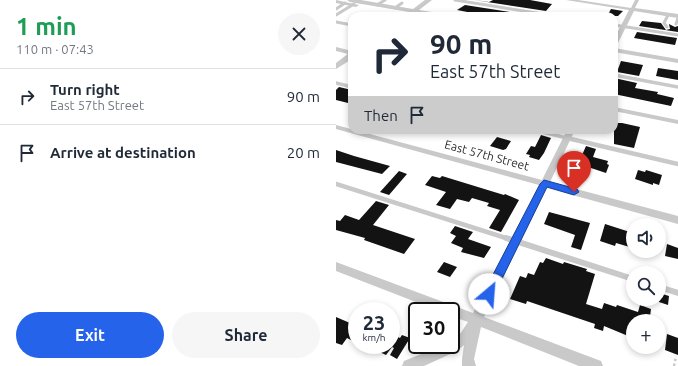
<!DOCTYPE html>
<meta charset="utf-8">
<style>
:root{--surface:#fff;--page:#f6f6f7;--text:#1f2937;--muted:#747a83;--line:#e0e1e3;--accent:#2563eb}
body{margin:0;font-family:Ubuntu,sans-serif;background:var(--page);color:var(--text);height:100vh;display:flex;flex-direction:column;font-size:15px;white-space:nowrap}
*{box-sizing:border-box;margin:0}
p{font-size:13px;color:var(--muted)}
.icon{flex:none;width:22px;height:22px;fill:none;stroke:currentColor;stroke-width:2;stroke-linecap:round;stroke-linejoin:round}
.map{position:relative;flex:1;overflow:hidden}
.panel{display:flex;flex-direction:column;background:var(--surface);width:336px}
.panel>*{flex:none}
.top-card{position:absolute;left:12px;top:12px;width:270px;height:122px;border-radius:12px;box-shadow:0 2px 6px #0003;background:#fff;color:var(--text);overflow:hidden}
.controls{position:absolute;left:290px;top:218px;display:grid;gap:8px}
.controls a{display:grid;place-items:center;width:40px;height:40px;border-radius:50%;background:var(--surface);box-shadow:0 2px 6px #0003;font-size:20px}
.speed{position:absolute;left:12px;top:302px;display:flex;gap:8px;font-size:20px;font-weight:700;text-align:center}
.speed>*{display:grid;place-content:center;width:52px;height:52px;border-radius:50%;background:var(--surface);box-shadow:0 2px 6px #0003;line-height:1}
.speed small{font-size:10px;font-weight:400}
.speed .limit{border:2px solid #111;border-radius:6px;background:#fff;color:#111}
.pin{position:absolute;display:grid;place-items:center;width:34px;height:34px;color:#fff;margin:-41px -17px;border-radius:50% 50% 50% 0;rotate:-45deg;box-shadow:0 0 4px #0007}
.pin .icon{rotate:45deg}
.me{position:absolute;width:44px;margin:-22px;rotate:27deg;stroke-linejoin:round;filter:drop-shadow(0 0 3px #0008)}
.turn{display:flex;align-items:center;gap:14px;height:84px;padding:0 16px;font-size:18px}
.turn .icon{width:52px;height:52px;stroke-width:2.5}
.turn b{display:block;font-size:28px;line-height:34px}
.then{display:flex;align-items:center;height:38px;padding:0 16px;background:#0003;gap:8px;font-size:15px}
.round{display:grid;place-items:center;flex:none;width:42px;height:42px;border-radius:21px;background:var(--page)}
.overview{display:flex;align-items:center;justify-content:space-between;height:68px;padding:0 16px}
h1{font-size:24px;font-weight:600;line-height:30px;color:#1e9e55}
.cta{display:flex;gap:8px;margin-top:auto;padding:8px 16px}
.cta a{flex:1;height:46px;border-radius:24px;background:var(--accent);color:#fff;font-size:16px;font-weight:600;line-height:46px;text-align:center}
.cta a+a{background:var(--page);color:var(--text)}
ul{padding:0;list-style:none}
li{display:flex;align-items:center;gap:12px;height:56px;padding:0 16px;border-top:1px solid var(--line)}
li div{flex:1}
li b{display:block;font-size:15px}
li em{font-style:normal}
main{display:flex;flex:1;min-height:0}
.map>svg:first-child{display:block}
</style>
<main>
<section class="panel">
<div class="overview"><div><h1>1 min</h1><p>110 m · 07:43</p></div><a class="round"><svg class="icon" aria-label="close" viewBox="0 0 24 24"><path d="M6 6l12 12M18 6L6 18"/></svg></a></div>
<ul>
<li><svg class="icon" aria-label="right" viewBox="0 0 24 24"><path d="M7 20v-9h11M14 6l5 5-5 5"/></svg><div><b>Turn right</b><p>East 57th Street</p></div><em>90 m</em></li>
<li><svg class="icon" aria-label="arrive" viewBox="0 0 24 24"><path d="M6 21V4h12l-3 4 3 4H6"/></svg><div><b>Arrive at destination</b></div><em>20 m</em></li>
</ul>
<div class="cta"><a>Exit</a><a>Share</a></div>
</section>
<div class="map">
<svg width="342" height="366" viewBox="0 0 342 366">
<rect width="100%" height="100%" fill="#fff"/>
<g fill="#131313">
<polygon points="138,0 153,2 157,0 194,0 216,4 210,11"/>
<polygon points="129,5 180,13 177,16 152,16 121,10"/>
<polygon points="275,9 287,11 282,16 271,16"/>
<polygon points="306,21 325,23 330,30 334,29 333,24 339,27 342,26 342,32 303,26"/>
<polygon points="301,32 341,38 339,45 298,38"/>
<polygon points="285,61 307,65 303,76 281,72"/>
<polygon points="322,68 342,71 342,80 320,76"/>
<polygon points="278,78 301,83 299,88 322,92 321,94 338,98 335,106 278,94"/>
<polygon points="3,87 16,90 16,104 0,100 0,90"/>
<polygon points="278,123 286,123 304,127 298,148 278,144"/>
<polygon points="205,135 215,138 208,153 203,160 193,157 194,155 190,154 195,146 199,147"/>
<polygon points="161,137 175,141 170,149 167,150 154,146"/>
<polygon points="250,146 260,149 257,157 272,161 271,164 273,165 270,173 249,166 250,164 243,162"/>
<polygon points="0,150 18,156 54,166 46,174 0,162"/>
<polygon points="302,170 309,172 310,170 326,175 323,185 317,183 317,185 299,179"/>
<polygon points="63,171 71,174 53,195 44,192"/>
<polygon points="96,176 104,178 106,176 168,195 169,194 183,200 165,232 153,228 164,210 151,206 153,203 136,198 133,202 121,199 114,209 100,205 110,192 89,185"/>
<polygon points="40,201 53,205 37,225 79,239 68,254 28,240 29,238 0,230 0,220 4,221 9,215 23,220"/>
<polygon points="213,212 254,223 245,250 235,247 239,235 208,224"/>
<polygon points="269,224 297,233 297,248 280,243 279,246 264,241"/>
<polygon points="119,226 137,232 132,239 155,247 148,258 125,252 127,248 115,243 120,236 114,233"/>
<polygon points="331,244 342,248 342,259 329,256"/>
<polygon points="210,258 227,264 228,262 251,269 250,271 259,274 250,304 266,309 268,303 280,307 281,305 302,312 304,305 315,309 314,317 323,321 297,321 297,338 268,326 267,331 258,328 259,324 191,301 190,304 174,299 184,276 190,278 192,273 198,275 204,262 207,263"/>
<polygon points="108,262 121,267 114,277 101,272"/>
<polygon points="323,293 333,296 332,305 323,302"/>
<polygon points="0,317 21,326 21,343 11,338 6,345 0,343"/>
<polygon points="55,334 64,338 66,335 74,338 61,359 54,355 58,348 56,347 50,355 29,345 55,345"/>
<polygon points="331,334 342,338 342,355 329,350"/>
</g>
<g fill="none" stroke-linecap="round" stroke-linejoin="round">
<polyline stroke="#c9c9c9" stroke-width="2.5" stroke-dasharray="2.5 2.5" stroke-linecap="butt" points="338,366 340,356"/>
<g stroke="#c9c9c9" stroke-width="3">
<polyline points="119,0 220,16"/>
<polyline points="41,5 49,0"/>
<polyline points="59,8 66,3"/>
<polyline points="0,9 9,3"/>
<polyline points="0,15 18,4"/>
<polyline points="0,22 16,25"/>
<polyline points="340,24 342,18"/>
<polyline points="278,25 342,35"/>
<polyline points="331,27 328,23 332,15"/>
</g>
<g stroke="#c9c9c9" stroke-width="3.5">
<polyline points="278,75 342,87"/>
<polyline points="0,83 16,87"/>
<polyline points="198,130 239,140"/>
</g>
<g stroke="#c9c9c9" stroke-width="4.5">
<polyline points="235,139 342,164"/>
<polyline points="0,184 173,239"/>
</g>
<g stroke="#c9c9c9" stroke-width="6">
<polyline points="170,238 297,279"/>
<polyline points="323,287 342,293"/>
</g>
<g fill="#c9c9c9" fill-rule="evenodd">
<polygon points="230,0 242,0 295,8 299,0 303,0 299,8 342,14 342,18 298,11 281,45 278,47 278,39 293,10"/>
<polygon points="0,47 16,51 16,55 0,51"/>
<polygon points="278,107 342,120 342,124 278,111"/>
<polygon points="0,125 206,180 231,130 239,130 214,182 342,216 342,224 211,188 148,317 265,361 267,366 243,366 145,327 138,359 140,366 126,366 126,359 128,345 121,351 88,366 66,366 68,361 107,345 115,345 115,341 124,334 132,322 115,316 115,311 103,311 0,271 0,262 137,313 203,185 0,129"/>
</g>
<g fill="#c9c9c9" fill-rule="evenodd">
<polygon points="0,0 23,5 20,7 0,3"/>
<polygon points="11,0 25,0 77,9 89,0 96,0 83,10 109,14 112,16 98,16 79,13 76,14 73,12 14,2"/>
<polygon points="278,48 342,59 342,63 278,52"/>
<polygon points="13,53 16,53 16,59 0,69 0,63"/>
</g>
</g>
<polygon fill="#2563eb" stroke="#184099" points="208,180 241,189 243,192 238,195 211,187 157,297 153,299 149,297 147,294 149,290 204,184"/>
<g text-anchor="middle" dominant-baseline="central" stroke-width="4" stroke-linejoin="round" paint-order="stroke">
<g font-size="12" fill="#2c2c2c" stroke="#fff">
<text transform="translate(151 155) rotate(15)">East 57th Street</text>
</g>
</g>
</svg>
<div class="controls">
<a><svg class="icon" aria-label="sound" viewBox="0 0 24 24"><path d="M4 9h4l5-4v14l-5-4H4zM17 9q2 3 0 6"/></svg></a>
<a><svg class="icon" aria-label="search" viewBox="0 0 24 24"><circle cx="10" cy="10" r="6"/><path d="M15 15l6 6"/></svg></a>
<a>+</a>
</div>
<div class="speed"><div>23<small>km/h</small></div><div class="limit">30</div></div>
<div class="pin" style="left:238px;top:192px;background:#d93025"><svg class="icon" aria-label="arrive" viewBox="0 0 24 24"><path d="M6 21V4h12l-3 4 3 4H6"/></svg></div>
<svg class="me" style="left:153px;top:294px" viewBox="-20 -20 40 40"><circle r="19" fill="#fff"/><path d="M0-13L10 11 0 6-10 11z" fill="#2563eb"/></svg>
<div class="top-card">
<div class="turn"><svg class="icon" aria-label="right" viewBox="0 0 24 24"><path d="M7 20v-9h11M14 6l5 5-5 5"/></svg><div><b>90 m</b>East 57th Street</div></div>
<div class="then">Then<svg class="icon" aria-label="arrive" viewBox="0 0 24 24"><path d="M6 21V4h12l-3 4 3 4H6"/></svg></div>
</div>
</div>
</main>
